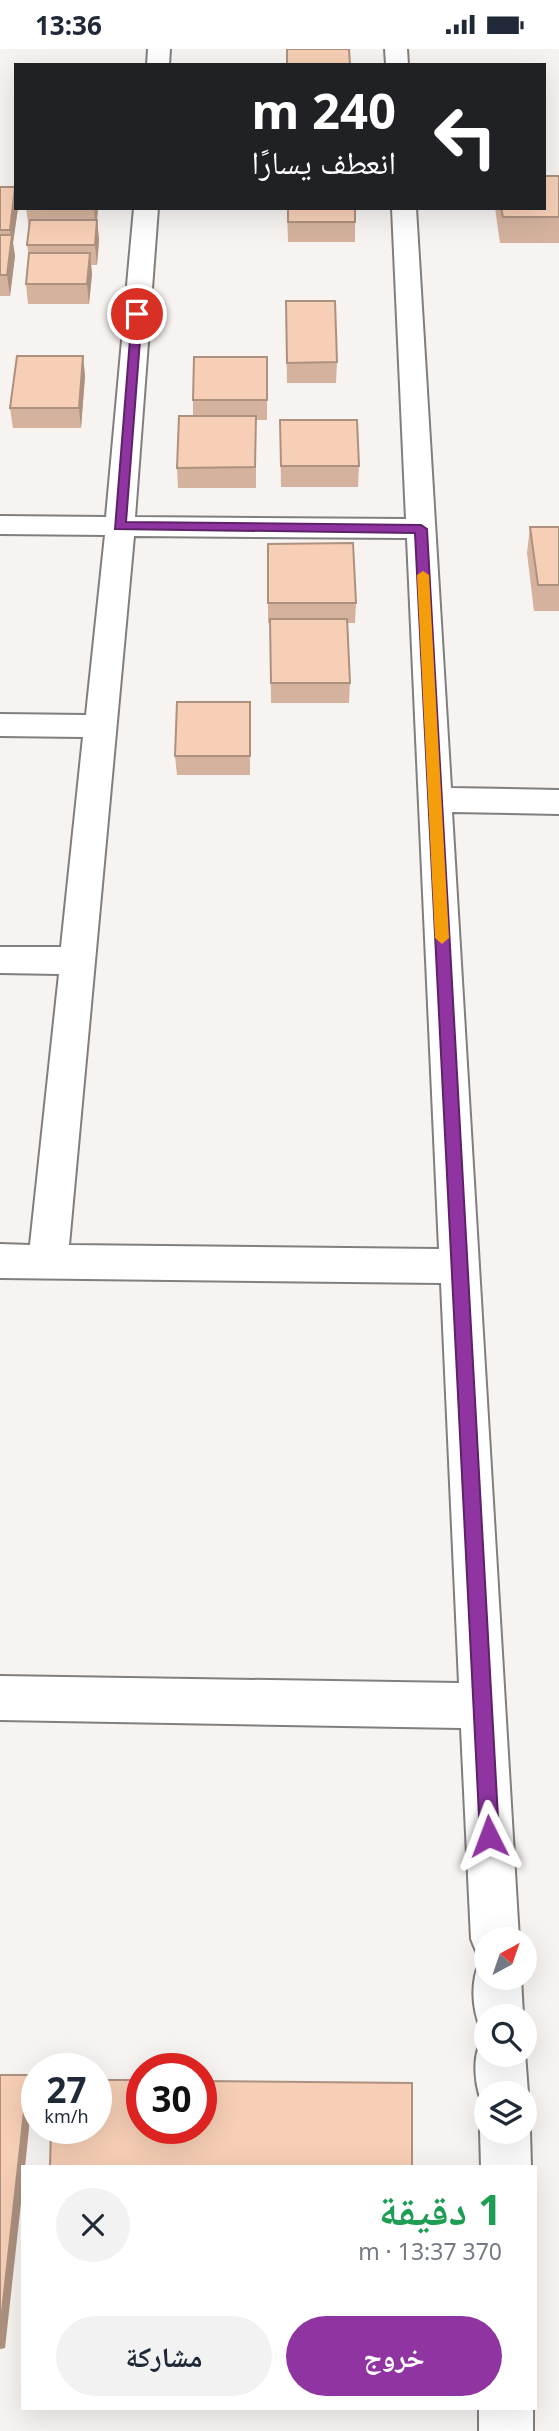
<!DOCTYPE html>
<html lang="ar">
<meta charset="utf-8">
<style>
:root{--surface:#fff;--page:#f2f2f3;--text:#1f2937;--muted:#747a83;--accent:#8f34a0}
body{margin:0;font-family:"Noto Sans","Noto Naskh Arabic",sans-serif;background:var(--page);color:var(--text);direction:rtl;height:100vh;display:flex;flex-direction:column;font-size:26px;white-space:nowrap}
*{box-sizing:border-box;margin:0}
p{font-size:23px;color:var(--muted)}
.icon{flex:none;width:38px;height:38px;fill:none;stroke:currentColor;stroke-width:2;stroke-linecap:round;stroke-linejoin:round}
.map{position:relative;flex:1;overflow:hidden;direction:ltr}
.side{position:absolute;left:21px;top:2116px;width:516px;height:245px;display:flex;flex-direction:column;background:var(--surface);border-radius:0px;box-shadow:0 7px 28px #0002;direction:rtl}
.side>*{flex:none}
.banner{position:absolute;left:14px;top:14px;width:532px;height:147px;border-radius:0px;box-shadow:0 7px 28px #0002;direction:rtl;background:#202124;color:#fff;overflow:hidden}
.needle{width:46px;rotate:40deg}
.buttons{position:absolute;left:474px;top:1878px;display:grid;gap:14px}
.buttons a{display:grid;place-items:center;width:63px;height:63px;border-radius:50%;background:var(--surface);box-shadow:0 7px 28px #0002;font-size:35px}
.speed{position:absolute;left:21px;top:2004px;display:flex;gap:14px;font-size:35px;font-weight:700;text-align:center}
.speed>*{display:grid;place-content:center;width:91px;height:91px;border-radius:50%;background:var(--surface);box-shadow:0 7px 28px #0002;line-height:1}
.speed small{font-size:18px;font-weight:400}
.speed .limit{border:10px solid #d22;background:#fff;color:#111}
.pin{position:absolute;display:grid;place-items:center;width:60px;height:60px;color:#fff;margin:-30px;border:4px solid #fff;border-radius:50%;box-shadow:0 2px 7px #0007}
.me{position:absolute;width:77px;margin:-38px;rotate:357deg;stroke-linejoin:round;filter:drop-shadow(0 0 5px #0008)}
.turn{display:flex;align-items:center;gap:24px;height:147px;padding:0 35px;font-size:32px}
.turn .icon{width:91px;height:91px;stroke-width:2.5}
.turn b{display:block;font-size:49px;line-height:60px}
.round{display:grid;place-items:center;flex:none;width:74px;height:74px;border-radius:37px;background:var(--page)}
.headline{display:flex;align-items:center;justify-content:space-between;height:119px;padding:0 35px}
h1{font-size:42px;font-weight:700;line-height:52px;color:#1e9e55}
.action{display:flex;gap:14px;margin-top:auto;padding:14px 35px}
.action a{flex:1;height:80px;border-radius:42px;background:var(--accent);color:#fff;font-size:28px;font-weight:700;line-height:80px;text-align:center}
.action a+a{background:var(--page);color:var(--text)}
.status{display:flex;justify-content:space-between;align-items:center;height:49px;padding:0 35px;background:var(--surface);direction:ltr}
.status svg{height:19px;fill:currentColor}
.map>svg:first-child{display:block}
</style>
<div class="status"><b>13:36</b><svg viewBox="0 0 49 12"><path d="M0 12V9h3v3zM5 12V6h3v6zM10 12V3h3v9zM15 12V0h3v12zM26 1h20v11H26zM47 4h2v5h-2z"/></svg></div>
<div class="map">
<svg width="559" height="2382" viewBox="0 0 559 2382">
<rect width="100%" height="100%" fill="#f6f3f1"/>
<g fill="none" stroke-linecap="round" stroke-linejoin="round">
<g stroke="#817f7d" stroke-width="4">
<g id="minor">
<polygon points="148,0 170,0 169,16 147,16"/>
<polygon points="385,0 407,0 408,16 386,16"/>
<path d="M134,159H158L135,468L406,470L392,159H416L451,739L559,741V765L452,763L519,1890H486V1928H521L523,1967H486V1986L482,1984C472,1960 470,1935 480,1911L484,1909L478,1907L471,1890L461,1679L0,1671V1627L459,1634L441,1234L0,1229V1195L30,1196L59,925L0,924V898H61L83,688L0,687V665L86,666L105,486L0,485V467L106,468ZM134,487L407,489L439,1200L69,1196Z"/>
<path d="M486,1987V2006L525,2004L528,2044L525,2051V2044H486V2062C475,2044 469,2003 486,1987Z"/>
<polygon points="486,2066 486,2082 525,2082 525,2070 530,2082 531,2118 481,2118 480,2082"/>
<rect x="479" y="2359" width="54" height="23"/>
</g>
</g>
<use href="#minor" fill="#fff" fill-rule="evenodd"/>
</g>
<g fill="#d4b29d">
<polygon points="559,127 559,194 500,194 495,159 544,159"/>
<polygon points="0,138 16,159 18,159 13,194 15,207 10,247 0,247"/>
<polygon points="26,159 98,159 97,171 99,191 97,216 91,216 92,225 89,255 28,255 26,235 29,208 27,196 29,180"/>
<polygon points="287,159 355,173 355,193 288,193"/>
<polygon points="286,272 337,313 336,334 287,334"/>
<polygon points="83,307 85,327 81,379 13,379 10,359"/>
<polygon points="267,308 267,371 256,371 256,439 178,439 177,419 193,367 193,351"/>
<polygon points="280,371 359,417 358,438 281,438"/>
<polygon points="530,478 559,478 559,562 534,562 527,504"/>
<polygon points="268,495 356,554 355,574 348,574 350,634 349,654 271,654 270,574 268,574"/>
<polygon points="250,653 250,726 177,726 175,707"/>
</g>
<g fill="#ad917f">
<polygon points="15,138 16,159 18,159 13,194 15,207 10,247 7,226 11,194 10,181"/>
<polygon points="94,159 98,159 96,180"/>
<polygon points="97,171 99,191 97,216 95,196"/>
<polygon points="90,204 92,225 89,255 87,235"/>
<polygon points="83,307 85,327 81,379 79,359"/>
<polygon points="28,2026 34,2031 25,2118 23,2118 23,2136 5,2299 0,2300 0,2281"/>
</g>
<g fill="#f7cfb6" stroke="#ad917f" stroke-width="2">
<polygon points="287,0 349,0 350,16 287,16"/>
<polygon points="544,127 559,127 559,168 503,168 501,159 544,159"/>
<polygon points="0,138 15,138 10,181 0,181"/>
<polygon points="26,159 94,159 26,160"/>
<rect x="288" y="159" width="67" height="14"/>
<polygon points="30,171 97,171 95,196 27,196"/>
<polygon points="0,186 12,186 7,226 0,226"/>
<polygon points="29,204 90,204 87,235 26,235"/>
<polygon points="286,252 335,252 337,313 287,314"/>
<polygon points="17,307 83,307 79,359 10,359"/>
<polygon points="194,308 267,308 267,351 193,351"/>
<polygon points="179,367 256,367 255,418 177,419"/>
<polygon points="280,371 357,371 359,417 281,417"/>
<polygon points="530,478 559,478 559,536 538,536"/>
<polygon points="353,494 356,554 268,554 268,495"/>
<polygon points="270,570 347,570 350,634 271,634"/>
<polygon points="177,653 250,653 250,707 175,707"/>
<polygon points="0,2026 28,2026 0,2281"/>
<polygon points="96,2031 142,2031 142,2079 201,2079 201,2032 412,2034 412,2118 50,2118 51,2079 96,2079"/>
</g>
<polygon fill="#8f34a0" stroke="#5d2268" stroke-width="2" points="137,262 142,265 126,473 421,476 427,480 499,1787 496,1793 489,1796 482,1793 480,1787 415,484 115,480 132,265"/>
<polygon fill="#f59e0b" points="423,522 429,526 449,889 442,895 435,889 417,526"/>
</svg>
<div class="buttons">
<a><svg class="needle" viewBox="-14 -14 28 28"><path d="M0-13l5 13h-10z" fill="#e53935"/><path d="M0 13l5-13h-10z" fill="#747a83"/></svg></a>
<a><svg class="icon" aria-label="search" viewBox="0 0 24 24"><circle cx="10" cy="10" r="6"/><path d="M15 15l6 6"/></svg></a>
<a><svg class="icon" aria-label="layers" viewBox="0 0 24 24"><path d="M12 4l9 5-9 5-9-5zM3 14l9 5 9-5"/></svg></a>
</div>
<div class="speed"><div>27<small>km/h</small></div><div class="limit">30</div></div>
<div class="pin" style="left:137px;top:265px;background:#d93025"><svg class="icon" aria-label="arrive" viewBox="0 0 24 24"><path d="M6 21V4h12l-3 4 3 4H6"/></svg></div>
<svg class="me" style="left:489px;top:1787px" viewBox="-20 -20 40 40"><path d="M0-17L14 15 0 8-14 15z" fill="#8f34a0" stroke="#fff" stroke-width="4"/></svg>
<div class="banner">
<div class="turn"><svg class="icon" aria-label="left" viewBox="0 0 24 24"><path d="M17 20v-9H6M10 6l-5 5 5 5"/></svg><div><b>240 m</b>انعطف يسارًا</div></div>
</div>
<section class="side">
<div class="headline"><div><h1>1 دقيقة</h1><p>370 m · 13:37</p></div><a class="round"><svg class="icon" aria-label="close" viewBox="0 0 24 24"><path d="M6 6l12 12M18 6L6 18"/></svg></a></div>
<div class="action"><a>خروج</a><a>مشاركة</a></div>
</section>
</div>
